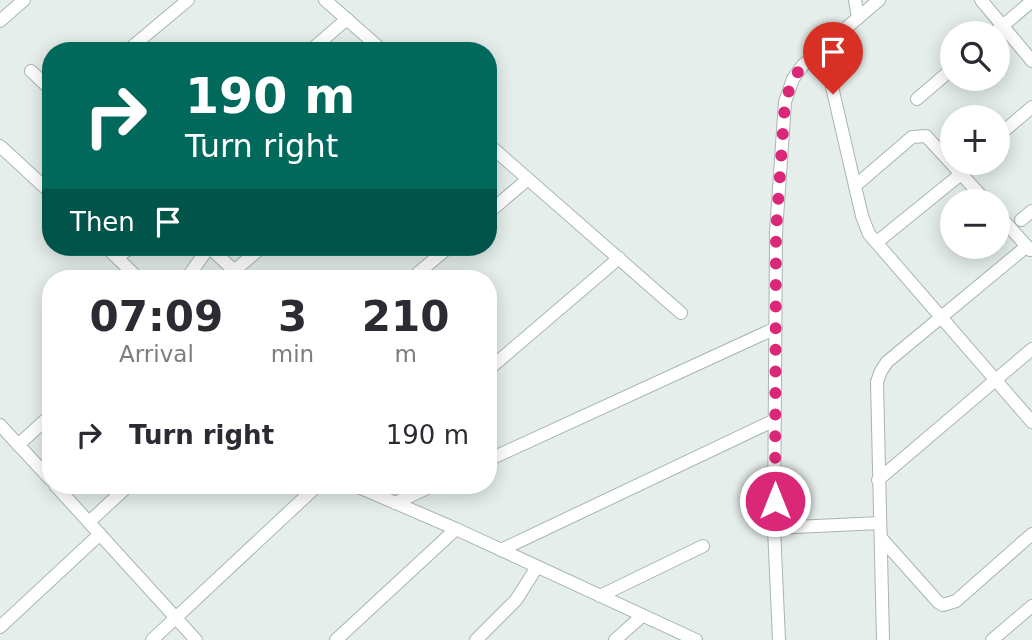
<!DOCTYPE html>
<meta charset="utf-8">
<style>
:root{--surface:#fff;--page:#f7f7f7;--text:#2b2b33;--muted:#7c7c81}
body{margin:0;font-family:"DejaVu Sans",sans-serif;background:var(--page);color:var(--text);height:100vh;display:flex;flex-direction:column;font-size:26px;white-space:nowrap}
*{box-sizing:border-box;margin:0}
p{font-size:23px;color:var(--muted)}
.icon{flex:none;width:38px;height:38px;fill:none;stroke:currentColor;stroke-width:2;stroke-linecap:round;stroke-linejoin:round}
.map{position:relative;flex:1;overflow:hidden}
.panel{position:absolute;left:42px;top:270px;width:455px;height:224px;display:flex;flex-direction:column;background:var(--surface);border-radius:28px;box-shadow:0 4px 18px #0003}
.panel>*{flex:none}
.top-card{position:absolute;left:42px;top:42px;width:455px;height:214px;border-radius:28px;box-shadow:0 4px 18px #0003;background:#00695c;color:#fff;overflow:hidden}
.buttons{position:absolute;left:940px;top:21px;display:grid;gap:14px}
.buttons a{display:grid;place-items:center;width:70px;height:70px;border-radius:50%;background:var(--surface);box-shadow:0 4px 18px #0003;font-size:35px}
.pin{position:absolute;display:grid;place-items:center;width:60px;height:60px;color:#fff;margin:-72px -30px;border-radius:50% 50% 50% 0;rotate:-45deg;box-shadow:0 0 7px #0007}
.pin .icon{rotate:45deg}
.me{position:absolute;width:77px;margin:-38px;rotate:0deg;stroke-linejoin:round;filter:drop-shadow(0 0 5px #0008)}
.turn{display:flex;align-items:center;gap:24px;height:147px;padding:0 28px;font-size:32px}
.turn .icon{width:91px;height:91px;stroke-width:2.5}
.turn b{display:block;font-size:49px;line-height:60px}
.then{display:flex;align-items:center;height:66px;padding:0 28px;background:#0003;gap:14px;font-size:26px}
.eta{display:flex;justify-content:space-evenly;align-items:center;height:119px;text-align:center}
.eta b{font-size:42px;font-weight:700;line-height:49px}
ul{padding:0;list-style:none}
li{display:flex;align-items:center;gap:21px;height:91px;padding:0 28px}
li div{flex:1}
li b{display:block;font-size:26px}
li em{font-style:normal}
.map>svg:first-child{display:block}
</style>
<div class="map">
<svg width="1032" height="640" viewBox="0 0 1032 640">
<rect width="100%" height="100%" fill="#e5eeea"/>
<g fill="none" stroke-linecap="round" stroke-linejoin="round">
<g stroke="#a7b6b1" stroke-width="14">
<g id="street">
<polyline points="325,0 383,51"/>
<polyline points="855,0 858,18"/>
<polyline points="981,0 1032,61"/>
<polyline points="0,21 24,0"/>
<polyline points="994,33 1032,1"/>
<polyline points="823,48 862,216 869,234 1032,422"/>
<polyline points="127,51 188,0"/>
<polyline points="310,51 347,19"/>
<polyline points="31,71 51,90"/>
<polyline points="917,99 952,69"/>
<polyline points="998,136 1032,107"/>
<polyline points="488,144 681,313"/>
<polyline points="0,146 51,193"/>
<polyline points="855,186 912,137 926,136 986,201"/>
<polyline points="488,213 528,179"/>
<polyline points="998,214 1030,250"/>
<polyline points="1021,220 1032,211"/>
<polyline points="877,242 961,174"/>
<polyline points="106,247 138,278"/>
<polyline points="209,247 242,278"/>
<polyline points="117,257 132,247"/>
<polyline points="234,271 262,247"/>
<polyline points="187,278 209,247"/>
<polyline points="412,278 449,247"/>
<polyline points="488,370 619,258"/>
<polyline points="0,425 51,480"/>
<polyline points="18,445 51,415"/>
<polyline points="488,460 776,328"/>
<polyline points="878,480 1032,349"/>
<polyline points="55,485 196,640"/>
<polyline points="354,485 456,529 696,640"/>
<polyline points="395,503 434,485"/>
<polyline points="89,522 129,485"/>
<polyline points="774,528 880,523"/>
<polyline points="881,538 938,602 943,605 956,601 1032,534"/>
<polyline points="501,550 775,420"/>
<polyline points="600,596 703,546"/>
<polyline points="0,627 100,534"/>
<polyline points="152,640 318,485"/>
<polyline points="336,640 456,529"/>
<polyline points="476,640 516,600 537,567"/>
<polyline points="615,640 642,616"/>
<polyline points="779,640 774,528 776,232 785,102 793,79 803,65 879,0"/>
<polyline points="883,640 877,382 881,371 887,362 1027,246"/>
<polyline points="992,640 1032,606"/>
</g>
</g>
<use href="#street" stroke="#fff" stroke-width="12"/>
</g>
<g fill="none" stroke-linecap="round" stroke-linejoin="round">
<polyline stroke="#db2777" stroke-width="12" stroke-dasharray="0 21.6" points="775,501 776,232 785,102 793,79 803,65 822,48 833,94"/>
</g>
</svg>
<div class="buttons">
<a><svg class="icon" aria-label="search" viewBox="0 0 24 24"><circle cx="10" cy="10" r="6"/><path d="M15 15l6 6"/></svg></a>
<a>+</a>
<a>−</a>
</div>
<div class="pin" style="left:833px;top:94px;background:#d93025"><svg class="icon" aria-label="arrive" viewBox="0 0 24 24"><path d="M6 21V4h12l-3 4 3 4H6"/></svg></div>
<svg class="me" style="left:775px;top:501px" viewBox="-20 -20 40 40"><circle r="17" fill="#db2777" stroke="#fff" stroke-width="3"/><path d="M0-11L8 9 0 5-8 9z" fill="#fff"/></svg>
<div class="top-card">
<div class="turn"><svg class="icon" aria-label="right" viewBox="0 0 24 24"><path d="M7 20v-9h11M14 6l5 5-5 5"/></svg><div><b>190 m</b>Turn right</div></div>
<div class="then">Then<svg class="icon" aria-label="arrive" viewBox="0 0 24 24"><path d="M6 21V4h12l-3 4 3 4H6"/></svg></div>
</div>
<section class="panel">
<div class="eta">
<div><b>07:09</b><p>Arrival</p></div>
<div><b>3</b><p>min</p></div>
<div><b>210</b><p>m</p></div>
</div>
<ul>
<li><svg class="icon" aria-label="right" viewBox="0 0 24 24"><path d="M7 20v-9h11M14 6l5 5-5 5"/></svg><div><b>Turn right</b></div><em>190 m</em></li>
</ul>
</section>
</div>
